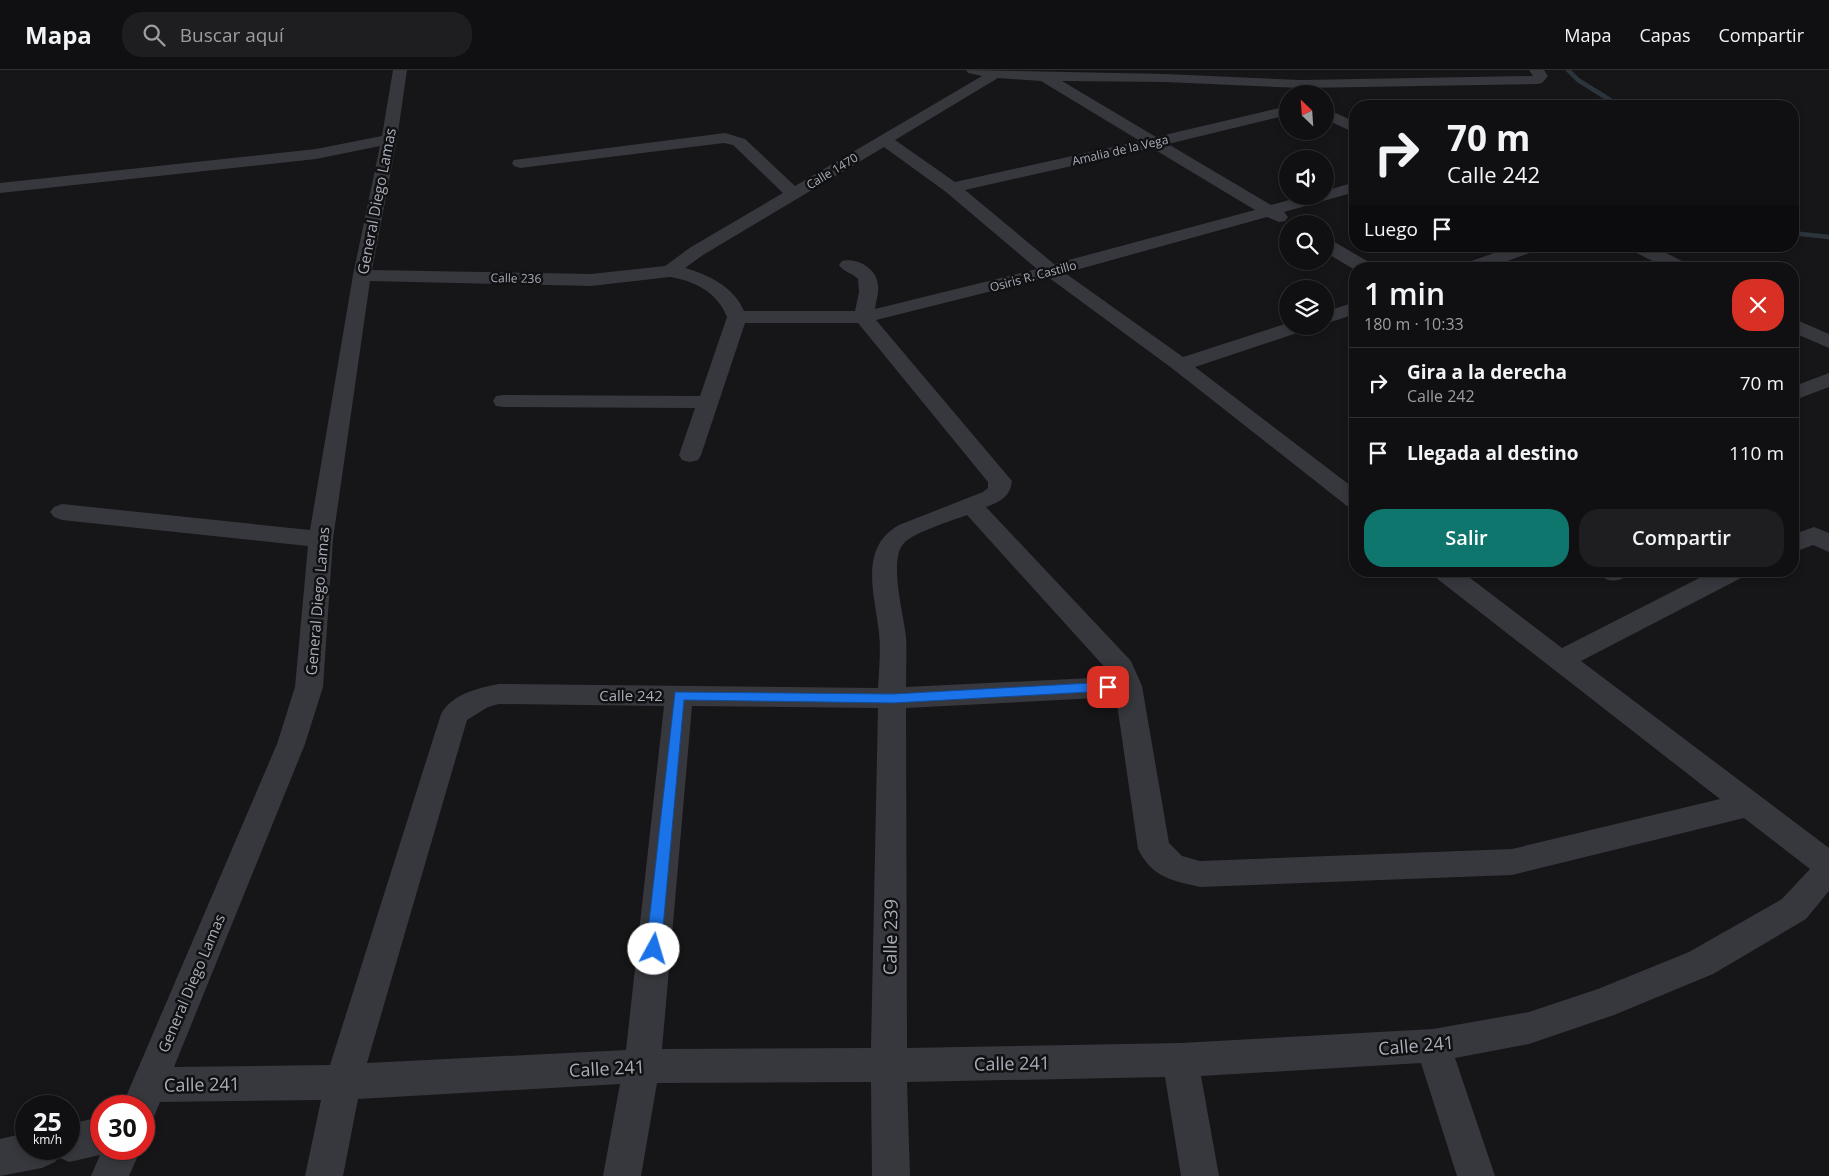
<!DOCTYPE html>
<html lang="es">
<meta charset="utf-8">
<style>
:root{--surface:#101012;--page:#1e1e20;--text:#f1f3f6;--muted:#9c9d9f;--line:#303032;--accent:#0f766e}
body{margin:0;font-family:"Open Sans",sans-serif;background:var(--page);color:var(--text);height:100vh;display:flex;flex-direction:column;font-size:19px;white-space:nowrap}
*{box-sizing:border-box;margin:0}
p{font-size:16px;color:var(--muted)}
.icon{flex:none;width:28px;height:28px;fill:none;stroke:currentColor;stroke-width:2;stroke-linecap:round;stroke-linejoin:round}
.map{position:relative;flex:1;overflow:hidden}
.drawer{position:absolute;left:1349px;top:192px;width:450px;height:315px;display:flex;flex-direction:column;background:var(--surface);border-radius:20px;box-shadow:0 2px 8px #0003,0 0 0 1px var(--line)}
.drawer>*{flex:none}
.guide{position:absolute;left:1349px;top:30px;width:450px;height:152px;border-radius:20px;box-shadow:0 2px 8px #0003,0 0 0 1px var(--line);background:#101012;color:var(--text);overflow:hidden}
.needle{width:32px;rotate:335deg}
.controls{position:absolute;left:1279px;top:15px;display:grid;gap:10px}
.controls a{display:grid;place-items:center;width:55px;height:55px;border-radius:50%;background:var(--surface);box-shadow:0 2px 8px #0003,0 0 0 1px var(--line);font-size:25px}
.speed{position:absolute;left:15px;top:1025px;display:flex;gap:10px;font-size:25px;font-weight:700;text-align:center}
.speed>*{display:grid;place-content:center;width:65px;height:65px;border-radius:50%;background:var(--surface);box-shadow:0 2px 8px #0003,0 0 0 1px var(--line);line-height:1}
.speed small{font-size:12px;font-weight:400}
.speed .limit{border:8px solid #d22;background:#fff;color:#111}
.pin{position:absolute;display:grid;place-items:center;width:42px;height:42px;color:#fff;margin:-21px;border-radius:10px;box-shadow:0 2px 8px #0006}
.me{position:absolute;width:55px;margin:-28px;rotate:6deg;stroke-linejoin:round;filter:drop-shadow(0 0 4px #0008)}
.turn{display:flex;align-items:center;gap:18px;height:105px;padding:0 15px;font-size:22px}
.turn .icon{width:65px;height:65px;stroke-width:2.5}
.turn b{display:block;font-size:35px;line-height:42px}
.then{display:flex;align-items:center;height:48px;padding:0 15px;background:#0003;gap:10px;font-size:19px}
.round{display:grid;place-items:center;flex:none;width:52px;height:52px;border-radius:20px;background:var(--page)}
.headline{display:flex;align-items:center;justify-content:space-between;height:85px;padding:0 15px}
h1{font-size:30px;font-weight:600;line-height:38px}
.button{display:flex;gap:10px;margin-top:auto;padding:10px 15px}
.button a{flex:1;height:58px;border-radius:20px;background:var(--accent);color:#fff;font-size:20px;font-weight:600;line-height:58px;text-align:center}
.button a+a{background:var(--page);color:var(--text)}
ul{padding:0;list-style:none}
li{display:flex;align-items:center;gap:15px;height:70px;padding:0 15px;border-top:1px solid var(--line)}
li div{flex:1}
li b{display:block;font-size:19px}
li em{font-style:normal}
header{display:flex;align-items:center;gap:30px;box-sizing:border-box;height:70px;padding:0 25px;background:var(--surface);border-bottom:1px solid var(--line)}
header strong{font-size:24px}
nav{display:flex;gap:28px;margin-inline-start:auto;font-size:18px}
.search{width:350px;height:45px;background:var(--page);display:flex;align-items:center;gap:12px;box-sizing:border-box;padding:0 18px;border-radius:20px;color:var(--muted);font-size:19px}
.map>svg:first-child{display:block}
</style>
<header>
<strong>Mapa</strong>
<div class="search"><svg class="icon" aria-label="search" viewBox="0 0 24 24"><circle cx="10" cy="10" r="6"/><path d="M15 15l6 6"/></svg>Buscar aquí</div>
<nav><a>Mapa</a><a>Capas</a><a>Compartir</a></nav>
</header>
<div class="map">
<svg width="1829" height="1106" viewBox="0 0 1829 1106">
<rect width="100%" height="100%" fill="#161618"/>
<g fill="none" stroke-linecap="round" stroke-linejoin="round">
<g stroke="#2c353c" stroke-width="4.5">
<polyline points="1568,0 1578,10 1618,35 1623,36"/>
<polyline points="1792,163 1829,167"/>
</g>
<g fill="#37383d" fill-rule="evenodd">
<path d="M393,0H407L397,69L372,200L591,204L665,196L691,177L783,123L733,75L724,73L520,98L514,96L512,93L514,90L725,63L745,69L795,116L982,6L968,3L966,0L1165,4L1301,10L1533,6L1529,0H1544L1548,6L1542,13L1537,14L1301,18L1165,12L1062,11L1156,67L1288,36V45L1168,74L1271,135L1304,126H1325V121L1355,112V122L1284,142L1288,147L1285,151L1279,152L1267,147L1065,203L1183,287L1288,253V256H1309L1306,260L1195,297L1355,419V438L1347,436L1173,299L1048,207L876,250L1012,411C1010,427 1000,432 986,437L1131,591L1142,616L1169,773L1182,786L1200,791L1512,779L1720,729L1435,507L1432,501H1461L1562,578L1713,501H1746L1743,507L1581,591L1829,778V821L1806,849L1713,904L1614,945L1529,974L1455,988L1495,1106H1457L1421,993L1201,1006L1219,1106H1181L1165,1007L907,1012L910,1106H872L871,1012L657,1013L641,1106H603L620,1014L358,1029L343,1106H305L321,1030L160,1032L153,1049L144,1052V1036H122L277,674L295,617L308,476L62,450L54,447L50,442L54,437L62,434L310,460L353,205L380,76L316,89L0,123V113L316,79L382,66ZM998,8L1041,11L1140,71L955,112L895,70ZM884,77L946,122L1037,199L875,239C876,231 879,223 878,215C877,198 856,187 842,191L839,195C843,202 853,203 858,209L859,222L855,241H744C734,217 709,205 685,198L703,185ZM1152,78L1255,140L1054,194L965,120ZM670,207C695,211 718,223 727,247L700,326L504,325L496,326L493,331L496,336L504,337L695,338L679,385L682,390L690,392L698,390L701,385L745,253H858L988,412V418L983,422L899,455C858,478 875,525 879,563C881,581 879,600 878,618L499,614C478,618 452,624 441,644L330,995L174,997L305,674L323,617L333,469L370,211L591,216ZM967,445L1109,602L1111,607L906,617C906,600 907,584 906,567C904,545 888,490 904,473C915,462 951,451 967,445ZM1116,627L1138,779C1153,808 1171,810 1200,817L1512,805L1744,748L1810,799L1782,829L1689,882L1598,919L1529,942L1433,959L1180,973L907,978L906,638ZM499,634L664,636L626,980L367,993L467,650L488,637ZM692,636L878,638L871,978L662,979Z"/>
<polygon points="1325,38 1355,52 1355,63 1325,49"/>
<polygon points="1325,169 1331,170 1374,195 1376,199 1355,200 1325,182"/>
<polygon points="1514,176 1541,176 1538,180 1485,199 1458,199 1460,195"/>
<polygon points="1628,176 1652,176 1690,195 1692,199 1668,199 1631,180"/>
<polygon points="1355,232 1355,244 1325,254 1325,242"/>
<polygon points="1792,248 1829,264 1829,278 1792,262"/>
<polygon points="1829,303 1829,317 1792,331 1792,317"/>
<polygon points="1814,457 1829,463 1829,482 1813,475 1792,483 1792,465"/>
<path d="M1598,501H1624L1626,503L1622,509C1611,512 1604,511 1598,501Z"/>
<polygon points="101,1047 101,1079 141,1079 129,1106 91,1106 100,1085 69,1092 58,1087 55,1092 42,1098 0,1106 0,1069 26,1063 26,1079 69,1079 69,1054"/>
</g>
</g>
<polygon fill="#1a73e8" stroke="#114b97" points="1108,612 1114,617 1108,621 893,633 684,630 661,879 659,883 654,885 649,883 646,879 675,622 893,624"/>
<g text-anchor="middle" dominant-baseline="central" stroke-width="5" stroke-linejoin="round" paint-order="stroke">
<g font-size="12" fill="#a8adb8" stroke="#111113">
<text transform="translate(1120 80) rotate(-13)">Amalia de la Vega</text>
<text transform="translate(832 101) rotate(-31)">Calle 1470</text>
<text transform="translate(1033 206) rotate(-15)">Osiris R. Castillo</text>
<text transform="translate(516 208) rotate(1)">Calle 236</text>
</g>
<g font-size="15" fill="#a8adb8" stroke="#111113">
<text transform="translate(376 131) rotate(-79)">General Diego Lamas</text>
<text transform="translate(317 531) rotate(-85)">General Diego Lamas</text>
<text x="631" y="625">Calle 242</text>
<text transform="translate(191 913) rotate(-67)">General Diego Lamas</text>
</g>
<g font-size="18" fill="#a8adb8" stroke="#111113">
<text transform="translate(890 867) rotate(-89)">Calle 239</text>
<text transform="translate(1416 975) rotate(-5)">Calle 241</text>
<text transform="translate(1012 993) rotate(-1)">Calle 241</text>
<text transform="translate(607 998) rotate(-3)">Calle 241</text>
<text transform="translate(202 1014) rotate(-1)">Calle 241</text>
</g>
</g>
</svg>
<div class="controls">
<a><svg class="needle" viewBox="-14 -14 28 28"><path d="M0-13l5 13h-10z" fill="#e53935"/><path d="M0 13l5-13h-10z" fill="#9c9d9f"/></svg></a>
<a><svg class="icon" aria-label="sound" viewBox="0 0 24 24"><path d="M4 9h4l5-4v14l-5-4H4zM17 9q2 3 0 6"/></svg></a>
<a><svg class="icon" aria-label="search" viewBox="0 0 24 24"><circle cx="10" cy="10" r="6"/><path d="M15 15l6 6"/></svg></a>
<a><svg class="icon" aria-label="layers" viewBox="0 0 24 24"><path d="M12 4l9 5-9 5-9-5zM3 14l9 5 9-5"/></svg></a>
</div>
<div class="speed"><div>25<small>km/h</small></div><div class="limit">30</div></div>
<div class="pin" style="left:1108px;top:617px;background:#d93025"><svg class="icon" aria-label="arrive" viewBox="0 0 24 24"><path d="M6 21V4h12l-3 4 3 4H6"/></svg></div>
<svg class="me" style="left:654px;top:879px" viewBox="-20 -20 40 40"><circle r="19" fill="#fff"/><path d="M0-13L10 11 0 6-10 11z" fill="#1a73e8"/></svg>
<div class="guide">
<div class="turn"><svg class="icon" aria-label="right" viewBox="0 0 24 24"><path d="M7 20v-9h11M14 6l5 5-5 5"/></svg><div><b>70 m</b>Calle 242</div></div>
<div class="then">Luego<svg class="icon" aria-label="arrive" viewBox="0 0 24 24"><path d="M6 21V4h12l-3 4 3 4H6"/></svg></div>
</div>
<section class="drawer">
<div class="headline"><div><h1>1 min</h1><p>180 m · 10:33</p></div><a class="round" style="background:#d93025;color:#fff"><svg class="icon" aria-label="close" viewBox="0 0 24 24"><path d="M6 6l12 12M18 6L6 18"/></svg></a></div>
<ul>
<li><svg class="icon" aria-label="right" viewBox="0 0 24 24"><path d="M7 20v-9h11M14 6l5 5-5 5"/></svg><div><b>Gira a la derecha</b><p>Calle 242</p></div><em>70 m</em></li>
<li><svg class="icon" aria-label="arrive" viewBox="0 0 24 24"><path d="M6 21V4h12l-3 4 3 4H6"/></svg><div><b>Llegada al destino</b></div><em>110 m</em></li>
</ul>
<div class="button"><a>Salir</a><a>Compartir</a></div>
</section>
</div>
